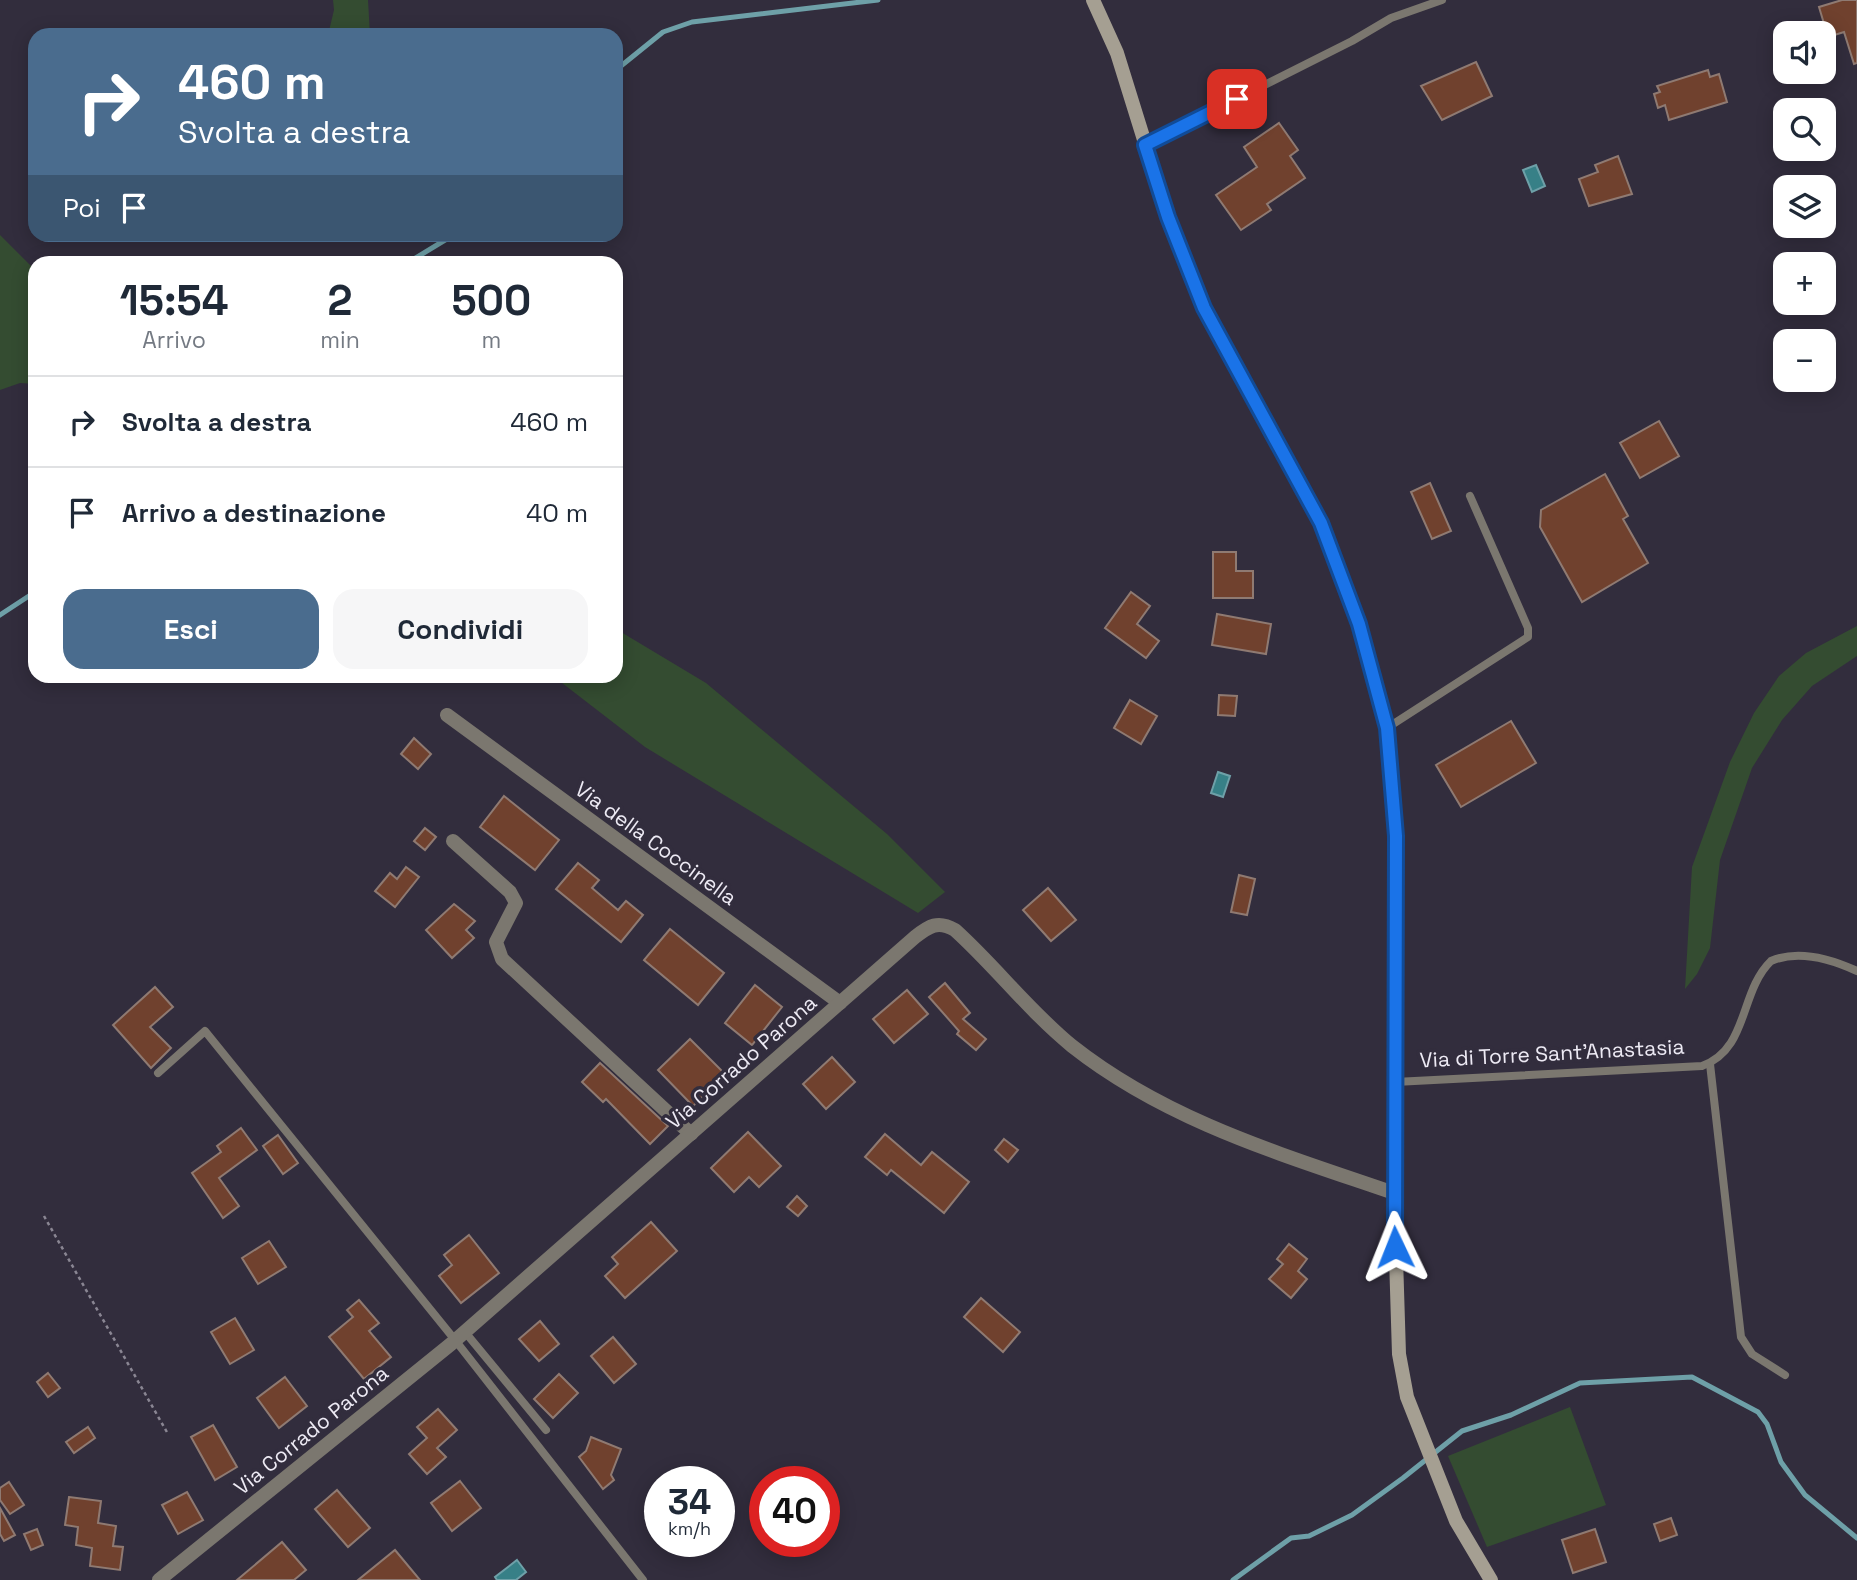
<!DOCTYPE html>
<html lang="it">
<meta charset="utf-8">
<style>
:root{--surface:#fff;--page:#f6f6f7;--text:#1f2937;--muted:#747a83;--line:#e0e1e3;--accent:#4a6c8e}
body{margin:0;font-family:"Space Grotesk",sans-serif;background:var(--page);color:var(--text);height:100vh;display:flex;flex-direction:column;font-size:26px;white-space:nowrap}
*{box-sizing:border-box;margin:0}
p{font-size:23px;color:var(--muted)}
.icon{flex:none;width:38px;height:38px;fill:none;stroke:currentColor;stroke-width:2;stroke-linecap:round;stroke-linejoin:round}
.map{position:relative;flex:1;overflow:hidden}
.details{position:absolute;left:28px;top:256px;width:595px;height:427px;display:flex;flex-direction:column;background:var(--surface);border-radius:21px;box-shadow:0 4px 18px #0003}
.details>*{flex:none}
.hud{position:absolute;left:28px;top:28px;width:595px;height:214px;border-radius:21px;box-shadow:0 4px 18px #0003;background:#4a6c8e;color:#fff;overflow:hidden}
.controls{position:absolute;left:1773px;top:21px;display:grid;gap:14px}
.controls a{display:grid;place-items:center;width:63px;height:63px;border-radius:14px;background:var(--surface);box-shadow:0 4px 18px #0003;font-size:35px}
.speed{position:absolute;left:644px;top:1466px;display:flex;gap:14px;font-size:35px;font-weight:700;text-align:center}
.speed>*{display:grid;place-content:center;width:91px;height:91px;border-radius:50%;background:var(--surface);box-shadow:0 4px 18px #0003;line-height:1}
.speed small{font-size:18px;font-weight:400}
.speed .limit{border:10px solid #d22;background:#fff;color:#111}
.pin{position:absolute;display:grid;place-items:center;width:60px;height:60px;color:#fff;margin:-30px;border-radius:14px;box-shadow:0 4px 10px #0006}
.me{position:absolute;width:77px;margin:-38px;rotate:358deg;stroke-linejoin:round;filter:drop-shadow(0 0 5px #0008)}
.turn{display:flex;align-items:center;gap:24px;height:147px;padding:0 35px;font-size:32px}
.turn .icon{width:91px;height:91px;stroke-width:2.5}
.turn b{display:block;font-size:49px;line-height:60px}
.then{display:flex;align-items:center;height:66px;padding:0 35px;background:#0003;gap:14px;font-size:26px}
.eta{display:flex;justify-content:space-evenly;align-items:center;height:119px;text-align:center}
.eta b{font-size:42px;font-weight:600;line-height:49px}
.cta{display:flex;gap:14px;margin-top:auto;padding:14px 35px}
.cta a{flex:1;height:80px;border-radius:21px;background:var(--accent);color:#fff;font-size:28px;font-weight:600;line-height:80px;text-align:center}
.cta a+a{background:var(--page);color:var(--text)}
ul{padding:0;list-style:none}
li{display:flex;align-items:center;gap:21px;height:91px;padding:0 35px;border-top:2px solid var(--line)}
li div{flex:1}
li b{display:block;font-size:26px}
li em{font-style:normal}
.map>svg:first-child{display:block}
</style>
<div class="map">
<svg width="1857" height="1580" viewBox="0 0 1857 1580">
<rect width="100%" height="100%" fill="#322d3d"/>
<g fill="#344c31">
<polygon points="333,0 368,0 370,35 328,35 334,10"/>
<polygon points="0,235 35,270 35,384 20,383 0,390"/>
<polygon points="1857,626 1857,656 1812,686 1782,720 1752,768 1720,860 1710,948 1697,974 1685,989 1692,867 1730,762 1754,713 1779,676 1806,653"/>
<polygon points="616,629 706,683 887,834 945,892 918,913 645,747 553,676 616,676"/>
<polygon points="1570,1407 1606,1505 1487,1547 1448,1456"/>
</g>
<g fill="#378087" stroke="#6ea0a8" stroke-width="2">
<polygon points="1536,165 1545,186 1532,192 1523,170"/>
<polygon points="1218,772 1230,776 1223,797 1211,793"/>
<polygon points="517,1560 526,1572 516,1580 497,1580 495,1577"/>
</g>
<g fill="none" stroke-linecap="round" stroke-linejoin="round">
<g stroke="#6ea0a8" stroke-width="5">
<polyline points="616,70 663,32 692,22 878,0"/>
<polyline points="409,262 455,234"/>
<polyline points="0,615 35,592"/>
<polyline points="1233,1580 1291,1538 1309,1536 1352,1515 1403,1478 1462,1431 1511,1415 1580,1383 1692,1377 1758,1412 1767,1424 1781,1462 1805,1495 1857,1538"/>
</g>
</g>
<g fill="#70412e" stroke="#8f7a72" stroke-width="2">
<polygon points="1842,0 1857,0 1857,63 1854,64 1844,32 1828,37 1819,7"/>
<polygon points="1476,62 1492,96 1442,120 1421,86"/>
<polygon points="1708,70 1710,77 1719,74 1727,102 1669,120 1665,105 1658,108 1654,94 1660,92 1657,86"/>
<polygon points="1279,123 1298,150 1290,156 1305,178 1267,204 1271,210 1241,230 1216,195 1257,167 1244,147"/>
<polygon points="1618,156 1632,194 1589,206 1579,179 1598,172 1595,165"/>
<polygon points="1659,421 1679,456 1640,478 1620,443"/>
<polygon points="1605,474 1628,516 1623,519 1648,563 1582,602 1540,527 1541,510"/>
<polygon points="1430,483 1451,531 1432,539 1411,492"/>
<polygon points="1213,552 1236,552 1236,571 1253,571 1253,598 1213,598"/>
<polygon points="1131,592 1150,606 1137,624 1159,641 1146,658 1105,628"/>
<polygon points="1217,614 1271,624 1266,654 1212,645"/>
<polygon points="1219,695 1237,696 1235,716 1218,715"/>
<polygon points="1130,700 1157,716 1141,744 1114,728"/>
<polygon points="1511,721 1536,763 1461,807 1436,765"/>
<polygon points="414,738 431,754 418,769 401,754"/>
<polygon points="504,796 559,840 535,870 480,827"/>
<polygon points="425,828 436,837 425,850 414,841"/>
<polygon points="578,863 599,880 592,888 618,910 626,901 643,915 621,942 556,889"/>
<polygon points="406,867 419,877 395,907 375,891 390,873 397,879"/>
<polygon points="1239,875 1255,879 1247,915 1231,912"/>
<polygon points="1048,888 1076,920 1051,941 1023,910"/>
<polygon points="454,904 475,921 466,930 474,938 452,958 426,930"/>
<polygon points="670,929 724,973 698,1005 644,960"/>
<polygon points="945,983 970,1013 963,1019 986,1039 976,1050 957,1034 959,1031 929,997"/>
<polygon points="755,985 782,1007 752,1045 725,1023"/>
<polygon points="155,987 173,1007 150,1027 171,1048 151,1068 113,1025"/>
<polygon points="907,990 928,1014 894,1043 873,1019"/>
<polygon points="690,1039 725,1074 693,1106 658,1070"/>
<polygon points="832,1057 855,1082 826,1109 803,1084"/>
<polygon points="600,1063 668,1126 650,1144 606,1099 603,1102 582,1082"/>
<polygon points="241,1128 257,1150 219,1178 239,1206 223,1218 192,1173 221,1152 217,1146"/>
<polygon points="748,1132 781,1166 759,1187 749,1177 734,1192 711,1168"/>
<polygon points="885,1134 921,1165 932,1152 969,1182 944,1213 891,1170 887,1175 865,1157"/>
<polygon points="278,1135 298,1163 283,1174 263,1146"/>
<polygon points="1004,1139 1018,1150 1008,1162 995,1150"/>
<polygon points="797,1196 807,1206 798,1216 787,1207"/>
<polygon points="651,1222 677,1251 625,1298 605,1276 618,1264 612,1257"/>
<polygon points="469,1235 499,1273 461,1303 439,1276 452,1265 444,1255"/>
<polygon points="269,1241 286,1267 258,1284 242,1258"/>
<polygon points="1289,1244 1307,1259 1298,1271 1307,1279 1291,1298 1269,1279 1283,1264 1277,1259"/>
<polygon points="981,1298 1020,1332 1003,1352 964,1317"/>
<polygon points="359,1300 379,1323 369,1331 391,1357 364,1379 329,1337 353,1317 347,1310"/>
<polygon points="235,1318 254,1350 230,1364 211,1332"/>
<polygon points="540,1321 559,1344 539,1361 519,1339"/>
<polygon points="613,1337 636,1364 614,1383 591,1356"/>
<polygon points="48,1373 60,1388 48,1397 37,1382"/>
<polygon points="559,1374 578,1393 553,1418 534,1399"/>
<polygon points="285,1377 307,1406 279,1428 257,1398"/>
<polygon points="438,1409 457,1430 437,1448 446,1457 427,1474 409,1454 427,1438 417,1427"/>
<polygon points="213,1425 237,1467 215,1480 191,1437"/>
<polygon points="88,1427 95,1438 74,1453 66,1442"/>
<polygon points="591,1437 621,1449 611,1475 614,1480 603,1489 579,1457 586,1451"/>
<polygon points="460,1481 481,1508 452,1531 431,1503"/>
<polygon points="9,1482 24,1505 10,1514 0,1500 0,1488"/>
<polygon points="337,1490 370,1528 348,1547 315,1509"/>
<polygon points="187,1492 203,1520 178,1534 162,1505"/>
<polygon points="69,1497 101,1501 98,1523 116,1526 113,1546 123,1547 120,1570 90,1566 92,1548 76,1545 78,1527 65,1525"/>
<polygon points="0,1508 15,1535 4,1541 0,1534"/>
<polygon points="1671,1518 1677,1535 1660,1541 1654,1524"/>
<polygon points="37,1529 43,1545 31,1550 24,1534"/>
<polygon points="1595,1529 1606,1562 1573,1573 1562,1540"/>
<polygon points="282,1542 306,1570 294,1580 237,1580"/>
<polygon points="395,1550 420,1580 358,1580"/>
</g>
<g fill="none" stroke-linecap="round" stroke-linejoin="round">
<polyline stroke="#8a8693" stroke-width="2.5" stroke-dasharray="3.5 3.5" stroke-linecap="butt" points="44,1216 168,1434"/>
<g stroke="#7b776f" stroke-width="8">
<polyline points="1145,145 1352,41 1391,18 1442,0"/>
<polyline points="1387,728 1528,637 1528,628 1470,496"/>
<polyline points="1710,1064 1741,1337 1752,1354 1785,1375"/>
<polyline points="158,1073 205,1031 455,1340 643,1580"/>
<path d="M1395,1082L1702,1066C1749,1049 1739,992 1771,961C1799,949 1831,959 1857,971"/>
<polyline points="465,1332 546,1430"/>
</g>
<g stroke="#7b776f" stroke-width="14">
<polyline points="447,715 840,1003"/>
<polyline points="453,841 510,892 516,903 496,942 502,959 691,1134"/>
<path d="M159,1580L451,1344L915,937C929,926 938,920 955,930C996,967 1029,1011 1072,1046C1167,1121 1281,1154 1394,1193"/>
</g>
<polyline stroke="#a59f92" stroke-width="14" points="1093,0 1117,53 1168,217 1204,308 1321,523 1359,624 1387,728 1396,836 1394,1193 1399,1354 1407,1397 1439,1478 1456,1521 1491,1580"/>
</g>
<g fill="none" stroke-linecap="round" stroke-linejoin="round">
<g stroke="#114b97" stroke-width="18">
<polyline id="route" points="1237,99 1145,145 1168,217 1204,308 1321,523 1359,624 1387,728 1396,836 1395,1247"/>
</g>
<use href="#route" stroke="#1a73e8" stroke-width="12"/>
</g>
<g text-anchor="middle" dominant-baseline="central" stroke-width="7" stroke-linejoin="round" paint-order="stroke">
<g font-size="21" fill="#edeaf4" stroke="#322d3d">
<text transform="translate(656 843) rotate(36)">Via della Coccinella</text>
<text transform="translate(1552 1053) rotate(-3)">Via di Torre Sant'Anastasia</text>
<text transform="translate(741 1062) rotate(-41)">Via Corrado Parona</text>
<text transform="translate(311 1430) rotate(-39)">Via Corrado Parona</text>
</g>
</g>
</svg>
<div class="controls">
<a><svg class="icon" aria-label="sound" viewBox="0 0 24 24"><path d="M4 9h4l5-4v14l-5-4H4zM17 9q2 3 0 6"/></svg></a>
<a><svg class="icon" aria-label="search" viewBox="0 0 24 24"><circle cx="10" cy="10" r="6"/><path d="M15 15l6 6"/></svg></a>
<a><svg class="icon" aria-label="layers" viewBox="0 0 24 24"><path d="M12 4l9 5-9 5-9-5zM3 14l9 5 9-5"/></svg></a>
<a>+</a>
<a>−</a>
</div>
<div class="speed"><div>34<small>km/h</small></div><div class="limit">40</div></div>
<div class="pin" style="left:1237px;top:99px;background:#d93025"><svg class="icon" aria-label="arrive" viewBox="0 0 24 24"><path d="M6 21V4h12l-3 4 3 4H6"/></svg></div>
<svg class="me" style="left:1395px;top:1247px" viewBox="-20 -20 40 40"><path d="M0-17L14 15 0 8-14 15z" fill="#1a73e8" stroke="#fff" stroke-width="4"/></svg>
<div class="hud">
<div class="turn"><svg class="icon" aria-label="right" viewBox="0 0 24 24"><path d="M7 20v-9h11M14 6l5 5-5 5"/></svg><div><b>460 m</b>Svolta a destra</div></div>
<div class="then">Poi<svg class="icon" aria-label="arrive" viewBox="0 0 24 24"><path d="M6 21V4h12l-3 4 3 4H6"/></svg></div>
</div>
<section class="details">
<div class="eta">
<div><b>15:54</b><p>Arrivo</p></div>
<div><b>2</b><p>min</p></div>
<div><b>500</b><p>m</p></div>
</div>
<ul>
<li><svg class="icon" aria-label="right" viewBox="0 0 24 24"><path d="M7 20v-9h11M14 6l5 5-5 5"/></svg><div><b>Svolta a destra</b></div><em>460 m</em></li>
<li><svg class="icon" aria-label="arrive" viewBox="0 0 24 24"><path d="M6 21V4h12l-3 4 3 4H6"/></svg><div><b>Arrivo a destinazione</b></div><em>40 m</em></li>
</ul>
<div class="cta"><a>Esci</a><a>Condividi</a></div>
</section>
</div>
